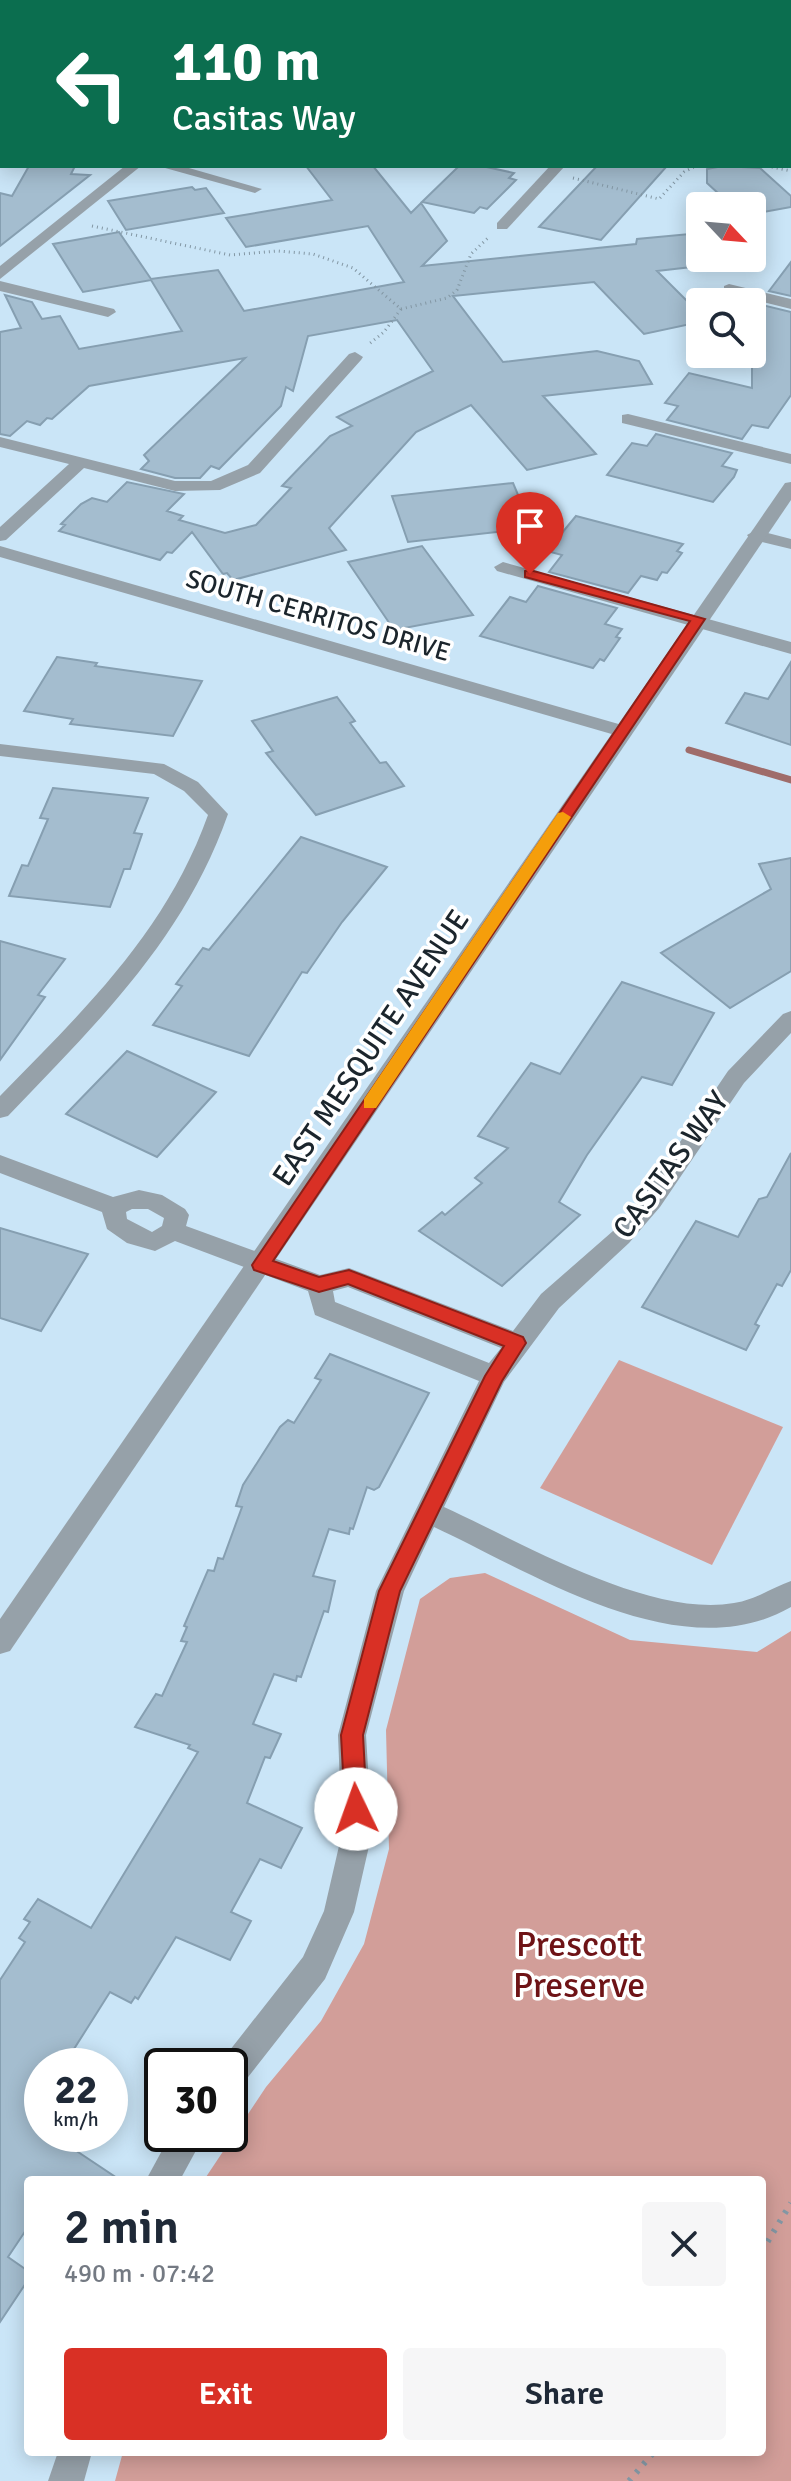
<!DOCTYPE html>
<meta charset="utf-8">
<style>
:root{--surface:#fff;--page:#f6f6f7;--text:#1f2937;--muted:#747a83;--accent:#d93025}
body{margin:0;font-family:Signika,sans-serif;background:var(--page);color:var(--text);height:100vh;display:flex;flex-direction:column;font-size:30px;white-space:nowrap}
*{box-sizing:border-box;margin:0}
p{font-size:26px;color:var(--muted)}
.icon{flex:none;width:44px;height:44px;fill:none;stroke:currentColor;stroke-width:2;stroke-linecap:round;stroke-linejoin:round}
.map{position:relative;flex:1;overflow:hidden}
.panel{position:absolute;left:24px;top:2176px;width:742px;height:280px;display:flex;flex-direction:column;background:var(--surface);border-radius:8px;box-shadow:0 4px 20px #0003}
.panel>*{flex:none}
.top-card{position:absolute;left:0px;top:0px;width:792px;height:168px;box-shadow:0 4px 20px #0003;background:#0b6e4f;color:#fff;overflow:hidden}
.needle{width:52px;rotate:116deg}
.buttons{position:absolute;left:686px;top:192px;display:grid;gap:16px}
.buttons a{display:grid;place-items:center;width:80px;height:80px;border-radius:8px;background:var(--surface);box-shadow:0 4px 20px #0003;font-size:40px}
.speed{position:absolute;left:24px;top:2048px;display:flex;gap:16px;font-size:40px;font-weight:700;text-align:center}
.speed>*{display:grid;place-content:center;width:104px;height:104px;border-radius:50%;background:var(--surface);box-shadow:0 4px 20px #0003;line-height:1}
.speed small{font-size:20px;font-weight:400}
.speed .limit{border:4px solid #111;border-radius:12px;background:#fff;color:#111}
.pin{position:absolute;display:grid;place-items:center;width:68px;height:68px;color:#fff;margin:-82px -34px;border-radius:50% 50% 50% 0;rotate:-45deg;box-shadow:0 0 8px #0007}
.pin .icon{rotate:45deg}
.me{position:absolute;width:88px;margin:-44px;rotate:357deg;stroke-linejoin:round;filter:drop-shadow(0 0 6px #0008)}
.turn{display:flex;align-items:center;gap:28px;height:168px;padding:0 40px;font-size:36px}
.turn .icon{width:104px;height:104px;stroke-width:2.5}
.turn b{display:block;font-size:56px;line-height:68px}
.round{display:grid;place-items:center;flex:none;width:84px;height:84px;border-radius:8px;background:var(--page)}
.head{display:flex;align-items:center;justify-content:space-between;height:136px;padding:0 40px}
h1{font-size:48px;font-weight:600;line-height:60px}
.button{display:flex;gap:16px;margin-top:auto;padding:16px 40px}
.button a{flex:1;height:92px;border-radius:8px;background:var(--accent);color:#fff;font-size:32px;font-weight:600;line-height:92px;text-align:center}
.button a+a{background:var(--page);color:var(--text)}
.map>svg:first-child{display:block}
</style>
<div class="map">
<svg width="791" height="2481" viewBox="0 0 791 2481">
<rect width="100%" height="100%" fill="#cae5f7"/>
<g fill="#d29e99">
<polygon points="619,1360 783,1427 712,1565 540,1488"/>
<polygon points="485,1573 630,1640 757,1652 791,1631 791,2481 115,2481 123,2452 762,2452 762,2180 204,2180 266,2087 321,2021 364,1944 389,1849 386,1730 420,1599 450,1578"/>
</g>
<g fill="none" stroke-linecap="round" stroke-linejoin="round">
<polyline stroke="#9f6c6a" stroke-width="7" points="689,750 791,780"/>
</g>
<g fill="#a4bdcf" stroke="#869fb1" stroke-width="2">
<polygon points="29,166 75,166 71,174 90,175 0,246 0,193 12,196"/>
<polygon points="306,166 373,166 411,213 421,203 447,241 422,266 636,244 637,239 700,233 700,266 657,271 700,314 700,322 644,334 594,282 453,296 503,362 597,351 639,361 652,384 543,396 596,454 527,470 471,405 416,432 329,528 346,550 233,580 227,573 223,574 192,532 172,553 167,552 160,560 59,531 65,525 61,524 81,504 92,498 107,502 127,482 184,494 167,511 183,516 179,520 225,533 256,525 291,488 282,486 330,436 352,426 337,417 433,371 397,320 308,336 293,391 286,387 281,406 219,469 211,466 200,478 175,478 141,469 149,461 144,455 245,358 89,386 52,419 47,418 40,425 27,421 10,436 0,434 0,332 21,328 5,295 32,302 42,319 60,316 79,349 182,331 151,280 83,292 53,244 119,232 151,279 218,270 244,311 404,282 368,226 246,247 226,218 332,200"/>
<polygon points="459,166 482,166 514,173 509,178 516,180 487,209 480,207 474,213 422,202"/>
<polygon points="597,166 667,166 601,240 539,227"/>
<polygon points="723,166 760,168 791,196 791,207 753,214 752,206 732,206 707,183 707,169"/>
<polygon points="192,187 195,190 206,188 224,213 126,230 108,201"/>
<polygon points="791,262 791,296 769,291"/>
<polygon points="758,304 791,312 791,395 768,428 752,425 742,439 667,420 678,406 665,403 689,373 752,388 752,312"/>
<polygon points="656,434 732,453 722,466 737,470 734,477 713,502 607,475 632,443 647,446"/>
<polygon points="513,483 532,528 408,542 392,496"/>
<polygon points="576,516 683,544 677,551 682,553 667,573 662,572 657,580 641,576 628,593 549,572 562,555 547,551"/>
<polygon points="422,546 473,615 394,630 348,562"/>
<polygon points="538,586 617,608 605,624 622,629 616,637 620,638 604,661 600,659 593,668 480,636 510,597 526,602"/>
<polygon points="57,657 97,663 95,666 202,681 173,736 70,724 73,719 24,711"/>
<polygon points="791,662 791,745 726,723 745,693 768,699"/>
<polygon points="337,697 355,721 350,723 380,763 386,762 404,786 316,815 266,753 273,751 252,721"/>
<polygon points="53,788 148,798 134,833 142,834 130,869 124,869 110,907 9,896 22,865 28,866 48,819 40,818"/>
<polygon points="301,837 387,867 342,922 307,973 302,972 249,1056 153,1025 182,986 176,984 203,948 209,950"/>
<polygon points="791,858 791,971 730,1008 661,953 771,889 759,864"/>
<polygon points="0,941 65,959 38,995 45,997 0,1060"/>
<polygon points="622,982 714,1013 672,1085 642,1077 587,1155 559,1202 580,1215 502,1286 419,1231 442,1212 445,1215 482,1183 475,1178 508,1148 478,1136 531,1063 560,1074"/>
<polygon points="127,1051 216,1092 157,1157 66,1114"/>
<polygon points="791,1153 791,1270 782,1286 777,1284 755,1324 759,1326 746,1350 642,1307 696,1221 738,1237 759,1199 767,1197"/>
<polygon points="0,1228 88,1254 41,1331 0,1318"/>
<polygon points="330,1354 429,1393 379,1487 374,1490 367,1487 353,1529 350,1528 349,1534 329,1529 313,1576 335,1581 328,1612 324,1611 301,1677 297,1676 296,1681 274,1674 253,1724 281,1734 270,1758 265,1757 247,1803 302,1828 281,1868 260,1859 231,1912 251,1921 230,1960 176,1937 138,1999 135,1997 131,2003 110,1992 74,2049 104,2066 42,2066 42,2134 51,2134 120,2180 28,2180 28,2227 8,2257 28,2271 28,2280 0,2322 0,1980 25,1942 19,1938 30,1922 24,1919 38,1899 91,1928 198,1752 188,1748 190,1745 135,1727 156,1694 162,1696 187,1642 181,1641 187,1627 184,1626 208,1570 214,1571 218,1558 223,1559 242,1507 236,1506 243,1485 280,1427 288,1420 294,1423 321,1380 315,1378"/>
</g>
<g fill="none" stroke-linecap="round" stroke-linejoin="round">
<g stroke="#8397a4" stroke-width="3" stroke-dasharray="1 4" stroke-linecap="butt">
<polyline points="269,0 276,2"/>
<polyline points="289,0 295,2"/>
<polyline points="767,166 791,171"/>
<polyline points="573,178 659,199 684,172 696,166"/>
<polyline points="92,226 230,255 278,251 313,254 353,268 401,309 384,332 369,344"/>
<polyline points="401,309 447,298 457,290 471,254 489,237"/>
</g>
<g stroke="#8397a4" stroke-width="6" stroke-dasharray="3 8" stroke-linecap="butt">
<polyline points="762,2251 791,2203"/>
<polyline points="629,2481 654,2452"/>
</g>
<g fill="#96a1a9" fill-rule="evenodd">
<polygon points="2,28 2,36 0,37 0,29"/>
<polygon points="125,166 141,166 0,279 0,266"/>
<polygon points="158,166 182,166 262,189 255,193"/>
<polygon points="550,166 565,166 507,229 497,229 497,223"/>
<polygon points="0,281 114,309 116,312 108,317 0,291"/>
<polygon points="729,284 791,299 791,309 724,292 724,286"/>
<polygon points="355,352 363,357 361,360 260,473 220,490 175,491 84,468 6,540 0,541 0,527 69,464 0,447 0,437 175,481 211,481 248,465 349,354"/>
<polygon points="628,414 791,454 791,464 622,423 622,415"/>
<polygon points="756,530 791,539 791,549 750,539 747,535"/>
<polygon points="0,546 629,727 632,731 622,737 615,735 0,557"/>
<polygon points="503,562 791,642 791,654 497,571 494,567"/>
<path d="M0,744L164,764L198,782L228,814C184,939 98,1022 8,1116L0,1118V1096C85,1009 166,932 208,815L184,791L154,774L0,756Z"/>
<path d="M791,1011V1033L744,1083L660,1207L629,1243L559,1308L504,1382L444,1507C521,1542 649,1618 734,1603C755,1600 771,1588 791,1581V1607C682,1670 535,1574 434,1527L404,1591L366,1735L372,1833L354,1912L325,1979L241,2086L230,2091V2066L219,2064L303,1957L324,1911L342,1833L338,1735L376,1591L479,1381L315,1315L308,1291L175,1241L155,1251L127,1243L107,1229L102,1212L0,1173V1155L113,1197L139,1190L162,1195L185,1209L189,1215L186,1226L320,1275L349,1268L513,1331L541,1294L613,1231L644,1195L728,1071L783,1014ZM132,1209H148L164,1218L162,1226L152,1232L127,1219L126,1212ZM348,1287L501,1348L489,1363L335,1302L333,1291Z"/>
<polygon points="171,2134 205,2134 180,2180 146,2180"/>
<polygon points="58,2452 92,2452 84,2481 48,2481"/>
</g>
<polygon fill="#96a1a9" fill-rule="evenodd" points="791,482 791,500 10,1651 0,1654 0,1619 785,483"/>
<g fill="#72838e" fill-rule="evenodd">
<polygon points="356,0 377,0 378,2 357,2"/>
<rect x="790" y="82" width="1" height="8"/>
</g>
</g>
<polygon fill="#d93025" stroke="#8d1f18" stroke-width="2" points="530,570 705,619 273,1261 319,1277 349,1270 523,1337 526,1343 502,1381 400,1591 363,1735 367,1809 364,1816 356,1819 348,1816 345,1809 341,1735 379,1591 485,1376 504,1346 348,1284 319,1292 254,1270 252,1265 690,621 525,577 525,571"/>
<polygon fill="#f59e0b" points="563,812 571,817 376,1108 364,1108 364,1099 558,813"/>
<g text-anchor="middle" dominant-baseline="central" stroke-width="7" stroke-linejoin="round" paint-order="stroke">
<g font-size="26" fill="#1b252c" stroke="#fff">
<text transform="translate(318 616) rotate(16)">SOUTH CERRITOS DRIVE</text>
</g>
<g font-size="30" fill="#1b252c" stroke="#fff">
<text transform="translate(371 1048) rotate(-56)">EAST MESQUITE AVENUE</text>
<text transform="translate(671 1165) rotate(-54)">CASITAS WAY</text>
</g>
<g font-size="36" fill="#6e1316" stroke="#fff">
<text x="579" y="1944">Prescott<tspan x="579" dy="41">Preserve</tspan></text>
</g>
</g>
</svg>
<div class="buttons">
<a><svg class="needle" viewBox="-14 -14 28 28"><path d="M0-13l5 13h-10z" fill="#e53935"/><path d="M0 13l5-13h-10z" fill="#747a83"/></svg></a>
<a><svg class="icon" aria-label="search" viewBox="0 0 24 24"><circle cx="10" cy="10" r="6"/><path d="M15 15l6 6"/></svg></a>
</div>
<div class="speed"><div>22<small>km/h</small></div><div class="limit">30</div></div>
<div class="pin" style="left:530px;top:574px;background:#d93025"><svg class="icon" aria-label="arrive" viewBox="0 0 24 24"><path d="M6 21V4h12l-3 4 3 4H6"/></svg></div>
<svg class="me" style="left:356px;top:1809px" viewBox="-20 -20 40 40"><circle r="19" fill="#fff"/><path d="M0-13L10 11 0 6-10 11z" fill="#d93025"/></svg>
<div class="top-card">
<div class="turn"><svg class="icon" aria-label="left" viewBox="0 0 24 24"><path d="M17 20v-9H6M10 6l-5 5 5 5"/></svg><div><b>110 m</b>Casitas Way</div></div>
</div>
<section class="panel">
<div class="head"><div><h1>2 min</h1><p>490 m · 07:42</p></div><a class="round"><svg class="icon" aria-label="close" viewBox="0 0 24 24"><path d="M6 6l12 12M18 6L6 18"/></svg></a></div>
<div class="button"><a>Exit</a><a>Share</a></div>
</section>
</div>
